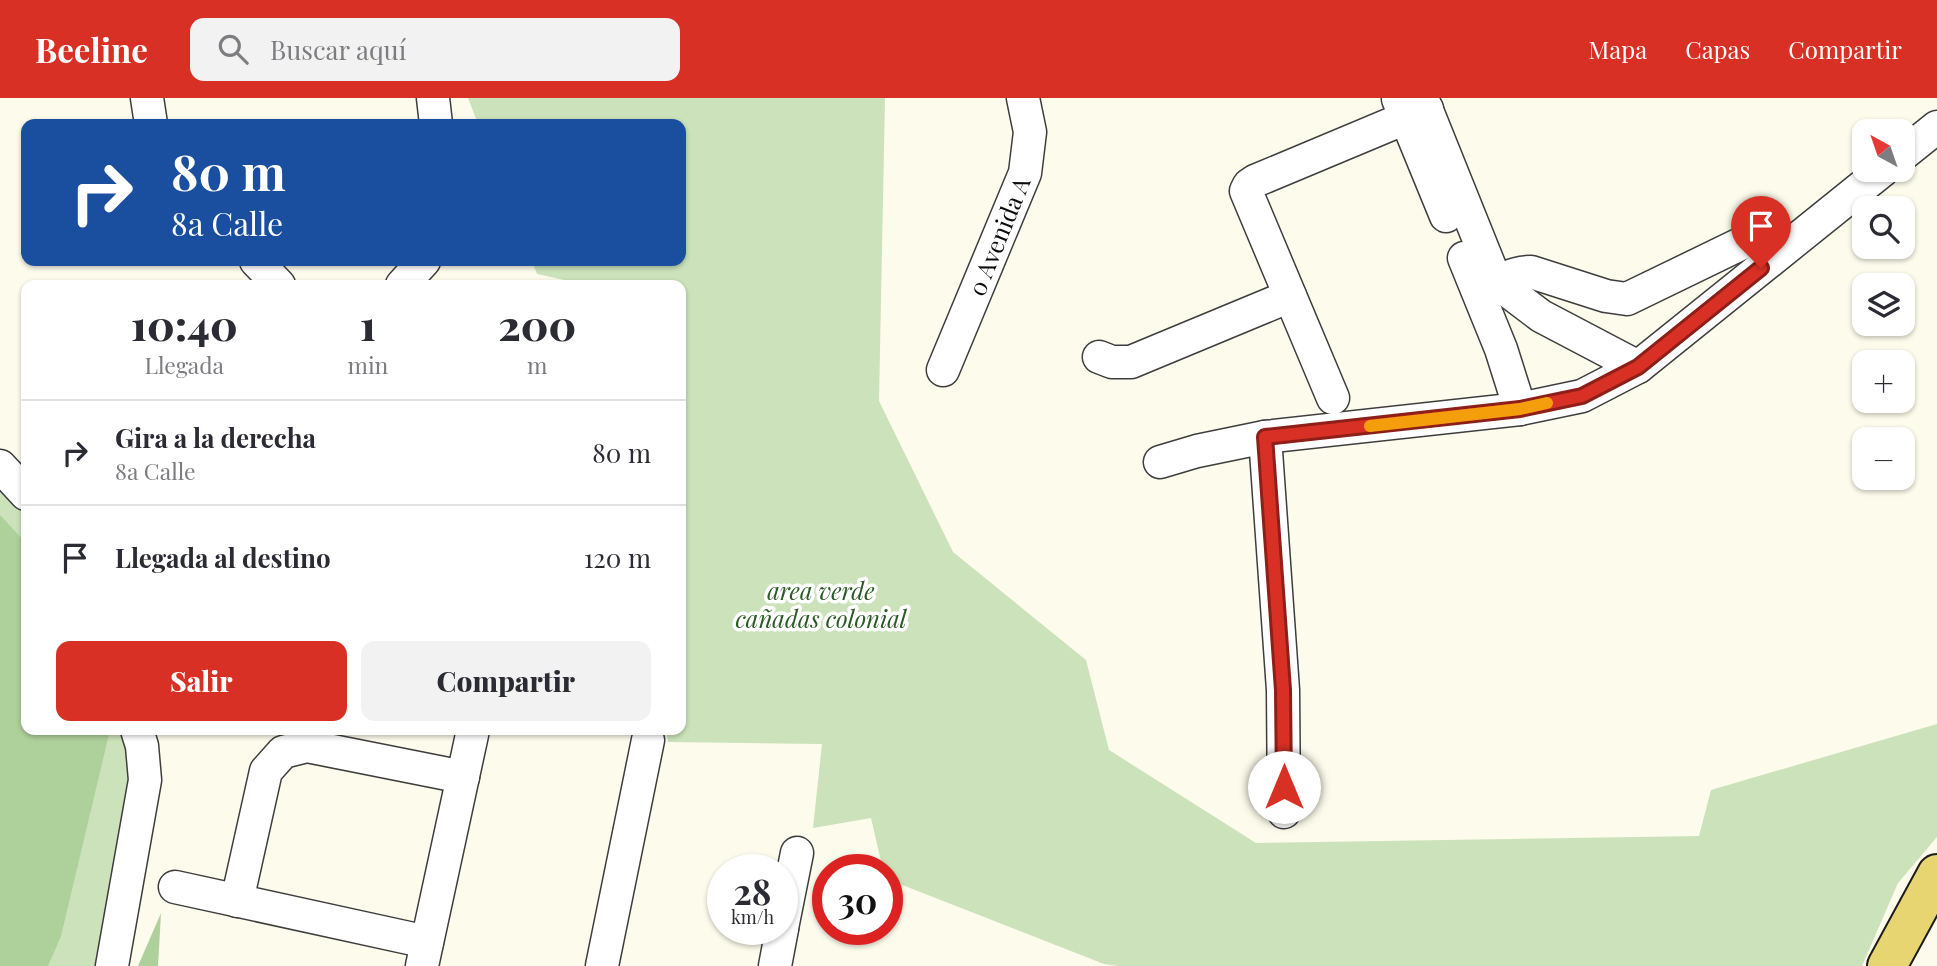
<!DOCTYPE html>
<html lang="es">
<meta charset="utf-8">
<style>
:root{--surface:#fff;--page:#f2f2f3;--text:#2b2b33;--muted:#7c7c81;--line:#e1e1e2;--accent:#d93025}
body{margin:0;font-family:"Playfair Display",serif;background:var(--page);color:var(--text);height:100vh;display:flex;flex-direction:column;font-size:26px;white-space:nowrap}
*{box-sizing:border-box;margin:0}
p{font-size:23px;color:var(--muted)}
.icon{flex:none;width:38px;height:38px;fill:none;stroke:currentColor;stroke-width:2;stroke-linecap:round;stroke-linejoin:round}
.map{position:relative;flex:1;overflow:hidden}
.panel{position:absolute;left:21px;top:182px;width:665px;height:455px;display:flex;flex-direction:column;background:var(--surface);border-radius:14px;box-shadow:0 2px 5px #0004}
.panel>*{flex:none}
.banner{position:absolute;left:21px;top:21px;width:665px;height:147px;border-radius:14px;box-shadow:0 2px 5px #0004;background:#1a4fa0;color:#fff;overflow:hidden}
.needle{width:46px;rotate:320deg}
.buttons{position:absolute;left:1852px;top:21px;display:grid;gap:14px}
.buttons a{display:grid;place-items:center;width:63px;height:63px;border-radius:14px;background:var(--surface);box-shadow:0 2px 5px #0004;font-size:35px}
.speed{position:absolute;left:707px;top:756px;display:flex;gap:14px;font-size:35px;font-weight:700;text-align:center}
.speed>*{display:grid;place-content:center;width:91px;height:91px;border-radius:50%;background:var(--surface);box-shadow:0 2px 5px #0004;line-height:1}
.speed small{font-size:18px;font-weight:400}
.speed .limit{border:10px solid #d22;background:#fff;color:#111}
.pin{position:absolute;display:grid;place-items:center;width:60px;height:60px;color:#fff;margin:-72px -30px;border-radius:50% 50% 50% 0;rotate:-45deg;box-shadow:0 0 7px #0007}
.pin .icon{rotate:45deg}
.me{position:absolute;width:77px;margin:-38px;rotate:0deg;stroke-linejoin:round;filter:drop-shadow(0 0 5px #0008)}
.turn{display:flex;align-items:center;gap:24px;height:147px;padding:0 35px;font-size:32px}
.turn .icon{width:91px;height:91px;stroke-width:2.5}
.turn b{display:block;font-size:49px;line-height:60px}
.eta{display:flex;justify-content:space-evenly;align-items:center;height:119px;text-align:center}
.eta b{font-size:42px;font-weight:800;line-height:49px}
.action{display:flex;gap:14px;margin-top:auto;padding:14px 35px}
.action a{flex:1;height:80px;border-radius:14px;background:var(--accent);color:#fff;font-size:28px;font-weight:800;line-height:80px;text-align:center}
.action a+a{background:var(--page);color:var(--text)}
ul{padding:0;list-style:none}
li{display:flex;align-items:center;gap:21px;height:105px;padding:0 35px;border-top:2px solid var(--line)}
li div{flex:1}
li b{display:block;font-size:26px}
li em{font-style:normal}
header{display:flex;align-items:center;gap:42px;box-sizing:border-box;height:98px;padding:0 35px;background:var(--accent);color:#fff}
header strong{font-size:33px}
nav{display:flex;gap:38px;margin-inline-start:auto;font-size:24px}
.search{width:490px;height:63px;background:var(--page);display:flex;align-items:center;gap:18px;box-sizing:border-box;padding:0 24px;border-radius:14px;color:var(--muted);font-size:26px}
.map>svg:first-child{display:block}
</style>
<header>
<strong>Beeline</strong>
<div class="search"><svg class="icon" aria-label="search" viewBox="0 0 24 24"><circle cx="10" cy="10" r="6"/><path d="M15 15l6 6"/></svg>Buscar aquí</div>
<nav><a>Mapa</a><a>Capas</a><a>Compartir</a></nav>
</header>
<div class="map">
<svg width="1937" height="868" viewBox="0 0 1937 868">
<rect width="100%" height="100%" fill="#fdfbeb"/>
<g fill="#cbe2ba">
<polygon points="468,0 885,0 879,303 953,454 1086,562 1109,652 1256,745 1699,738 1711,692 1937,626 1937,739 1898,785 1862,868 1118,868 1104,866 887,781 887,772 883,772 871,720 813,730 822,646 668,644 666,632 681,632 681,187 587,187 537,176 532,163 681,163 681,26 478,26"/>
<polygon points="0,372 26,407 26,632 128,632 141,700 112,868 0,868"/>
</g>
<g fill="#aed19b">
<polygon points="0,417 26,445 26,632 110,632 61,838 48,868 0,868"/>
<polygon points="161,815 158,868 138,868"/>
</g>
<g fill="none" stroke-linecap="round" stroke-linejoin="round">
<g stroke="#3e3e3e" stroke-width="35">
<g id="minor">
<polyline points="147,0 151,26"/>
<polyline points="433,0 436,26"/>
<polyline points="1422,0 1496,184 1541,218 1638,269"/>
<polyline points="1398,1 1446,118"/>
<polyline points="1902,57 1937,29"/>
<polyline points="1464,160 1501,251 1520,311"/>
<polyline points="256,163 279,187"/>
<polyline points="402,187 424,163"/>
<path d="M1484,194C1498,182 1513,174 1531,174L1606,198L1627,201L1759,137"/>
<polyline points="1099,259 1112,264 1131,264 1290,198"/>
<polyline points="943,272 1025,75 1030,34 1023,0"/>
<polyline points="1333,300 1246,93 1249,87 1255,83 1427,11"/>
<polyline points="1265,339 1283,592 1284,714"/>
<polyline points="1160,364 1197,353 1265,339 1520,311 1582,298 1638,269 1883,72"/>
<polyline points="0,368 26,396"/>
<polyline points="175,789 427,844"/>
<polyline points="237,803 266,673 283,654 307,648 463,679"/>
<polyline points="782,830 797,755"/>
<polyline points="112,868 145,682 142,648 137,632"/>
<polyline points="422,868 473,632"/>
<polyline points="602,868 648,642"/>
<polyline points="775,868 782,831"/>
</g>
</g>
<g stroke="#1c1c1c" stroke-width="42">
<polyline id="primary" points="1887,868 1937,776"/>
</g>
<use href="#minor" stroke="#fff" stroke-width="32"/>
<use href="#primary" stroke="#e7d571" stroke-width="38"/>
</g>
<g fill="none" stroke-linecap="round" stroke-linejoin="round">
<g stroke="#8d1f18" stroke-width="18">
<polyline id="route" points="1284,689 1283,592 1265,339 1520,311 1582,298 1638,269 1761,170"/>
</g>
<use href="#route" stroke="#d93025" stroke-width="12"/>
<polyline stroke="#f59e0b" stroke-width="12" points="1370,328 1520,311 1547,305"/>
</g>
<g text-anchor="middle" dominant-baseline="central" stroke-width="7" stroke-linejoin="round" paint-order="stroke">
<g font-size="24" fill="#0b0b0b" stroke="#fff">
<text transform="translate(998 138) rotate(-68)">0 Avenida A</text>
</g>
<g font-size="24" font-style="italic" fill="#2a5a24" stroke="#fff">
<text x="821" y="492">area verde<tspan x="821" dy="28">cañadas colonial</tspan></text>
</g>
</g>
</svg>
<div class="buttons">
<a><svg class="needle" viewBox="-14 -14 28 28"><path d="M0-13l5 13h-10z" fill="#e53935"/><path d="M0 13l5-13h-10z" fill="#7c7c81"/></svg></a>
<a><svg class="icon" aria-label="search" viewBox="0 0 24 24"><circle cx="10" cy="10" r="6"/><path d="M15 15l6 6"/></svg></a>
<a><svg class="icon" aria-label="layers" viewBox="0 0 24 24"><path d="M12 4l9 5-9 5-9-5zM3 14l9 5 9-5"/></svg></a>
<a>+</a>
<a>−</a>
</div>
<div class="speed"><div>28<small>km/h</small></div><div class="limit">30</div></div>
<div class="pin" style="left:1761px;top:170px;background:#d93025"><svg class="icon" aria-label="arrive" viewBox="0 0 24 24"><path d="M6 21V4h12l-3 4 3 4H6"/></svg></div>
<svg class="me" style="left:1284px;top:689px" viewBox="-20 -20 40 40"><circle r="19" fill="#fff"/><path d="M0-13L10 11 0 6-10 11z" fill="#d93025"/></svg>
<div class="banner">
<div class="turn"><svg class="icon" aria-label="right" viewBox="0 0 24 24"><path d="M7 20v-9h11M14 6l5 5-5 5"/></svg><div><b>80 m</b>8a Calle</div></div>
</div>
<section class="panel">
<div class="eta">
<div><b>10:40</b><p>Llegada</p></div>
<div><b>1</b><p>min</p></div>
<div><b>200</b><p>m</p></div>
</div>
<ul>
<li><svg class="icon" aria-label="right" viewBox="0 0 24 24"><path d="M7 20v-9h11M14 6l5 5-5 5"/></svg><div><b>Gira a la derecha</b><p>8a Calle</p></div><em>80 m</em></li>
<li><svg class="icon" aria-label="arrive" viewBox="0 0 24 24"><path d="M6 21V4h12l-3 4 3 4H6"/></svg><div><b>Llegada al destino</b></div><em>120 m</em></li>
</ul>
<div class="action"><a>Salir</a><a>Compartir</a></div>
</section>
</div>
